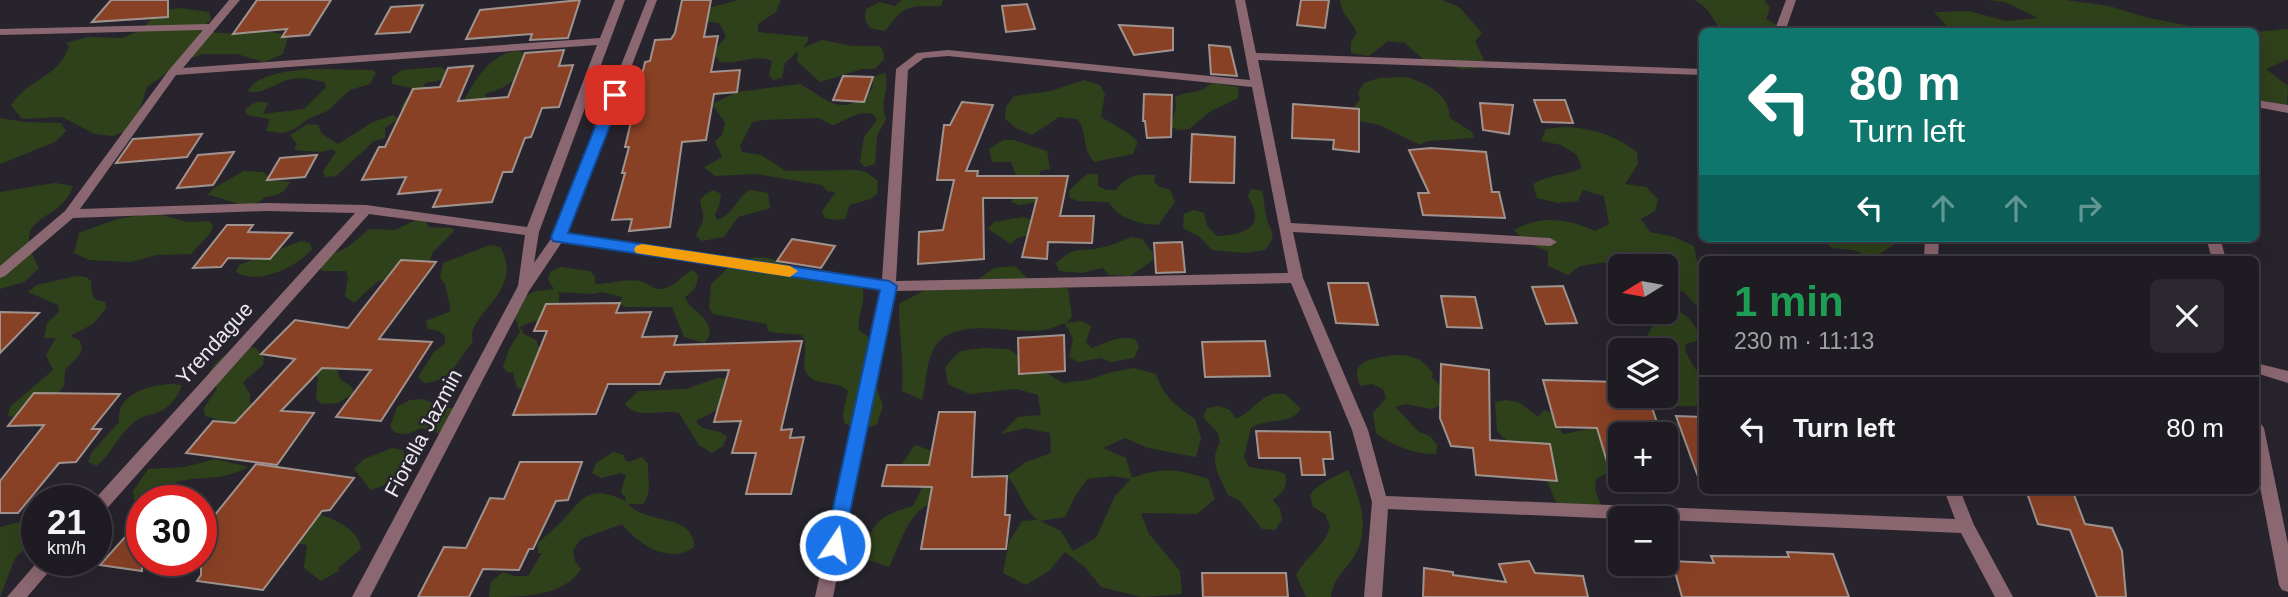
<!DOCTYPE html>
<meta charset="utf-8">
<style>
:root{--surface:#1e1b22;--page:#2b282f;--text:#f1f3f6;--muted:#a1a1a5;--line:#3c3940}
body{margin:0;font-family:Arial,sans-serif;background:var(--page);color:var(--text);height:100vh;display:flex;flex-direction:column;font-size:26px;white-space:nowrap}
*{box-sizing:border-box;margin:0}
p{font-size:23px;color:var(--muted)}
.icon{flex:none;width:38px;height:38px;fill:none;stroke:currentColor;stroke-width:2;stroke-linecap:round;stroke-linejoin:round}
.map{position:relative;flex:1;overflow:hidden}
.sheet{position:absolute;left:1699px;top:256px;width:560px;height:238px;display:flex;flex-direction:column;background:var(--surface);border-radius:10px;box-shadow:0 7px 28px #0002,0 0 0 2px var(--line)}
.sheet>*{flex:none}
.guide{position:absolute;left:1699px;top:28px;width:560px;height:214px;border-radius:10px;box-shadow:0 7px 28px #0002,0 0 0 2px var(--line);background:#0f766e;color:#fff;overflow:hidden}
.needle{width:46px;rotate:259deg}
.buttons{position:absolute;left:1608px;top:254px;display:grid;gap:14px}
.buttons a{display:grid;place-items:center;width:70px;height:70px;border-radius:10px;background:var(--surface);box-shadow:0 7px 28px #0002,0 0 0 2px var(--line);font-size:35px}
.speed{position:absolute;left:21px;top:485px;display:flex;gap:14px;font-size:35px;font-weight:700;text-align:center}
.speed>*{display:grid;place-content:center;width:91px;height:91px;border-radius:50%;background:var(--surface);box-shadow:0 7px 28px #0002,0 0 0 2px var(--line);line-height:1}
.speed small{font-size:18px;font-weight:400}
.speed .limit{border:10px solid #d22;background:#fff;color:#111}
.pin{position:absolute;display:grid;place-items:center;width:60px;height:60px;color:#fff;margin:-30px;border-radius:14px;box-shadow:0 4px 10px #0006}
.me{position:absolute;width:77px;margin:-38px;rotate:12deg;stroke-linejoin:round;filter:drop-shadow(0 0 5px #0008)}
.turn{display:flex;align-items:center;gap:24px;height:147px;padding:0 35px;font-size:32px}
.turn .icon{width:91px;height:91px;stroke-width:2.5}
.turn b{display:block;font-size:49px;line-height:60px}
.lanes{display:flex;align-items:center;height:66px;padding:0 35px;background:#0003;justify-content:center;gap:35px;direction:ltr}
.lanes .off{opacity:.35}
.round{display:grid;place-items:center;flex:none;width:74px;height:74px;border-radius:10px;background:var(--page)}
.summary{display:flex;align-items:center;justify-content:space-between;height:119px;padding:0 35px}
h1{font-size:42px;font-weight:700;line-height:52px;color:#1e9e55}
ul{padding:0;list-style:none}
li{display:flex;align-items:center;gap:21px;height:105px;padding:0 35px;border-top:2px solid var(--line)}
li div{flex:1}
li b{display:block;font-size:26px}
li em{font-style:normal}
.map>svg:first-child{display:block}
</style>
<div class="map">
<svg width="2288" height="597" viewBox="0 0 2288 597">
<rect width="100%" height="100%" fill="#28242d"/>
<g fill="#2f411b" fill-rule="evenodd">
<path d="M739,0H781L776,12L758,24V32L808,37V41L803,48L822,40L852,46H879L883,50L884,59L875,69H862L820,82L797,61L798,51L785,63L782,78L773,80L769,76L772,61C754,53 738,65 720,62L717,57L714,58L713,53L726,36L719,23L703,21L701,10Z"/>
<path d="M902,0H943L941,6C908,6 905,4 885,31L870,28L865,19L866,9L880,2L895,6Z"/>
<path d="M1340,0H1442L1459,7L1482,33L1475,41L1484,60L1479,68L1461,69L1444,63L1425,61L1405,43L1388,41L1369,56L1351,53V42L1357,33C1352,21 1341,14 1340,0Z"/>
<path d="M1694,0H1764L1770,8L1766,19L1788,31H1724C1711,22 1711,7 1694,0Z"/>
<polygon points="1989,0 2066,0 2109,6 2149,18 2215,31 1951,31 1934,12 1969,11 2006,21 2038,18 2005,2"/>
<path d="M179,8L209,12L211,20L200,28C231,41 263,24 288,37L283,54L264,62L237,54H202L182,62L147,87L134,128L113,136L95,134L62,117L22,119L11,105C30,77 59,78 69,46L66,43L87,37L122,38L141,30L159,11Z"/>
<polygon points="2288,29 2288,59 2266,69 2288,86 2287,105 2256,100 2256,32"/>
<path d="M516,51L530,54L521,64L516,79L502,88L485,94L487,98L493,101H464C474,80 491,54 516,51Z"/>
<path d="M440,67L450,73L445,79L425,83L424,86L432,89L403,113L401,112C400,101 411,98 411,88L392,84V77L402,70Z"/>
<path d="M310,69L373,70L376,73L370,84L350,90L327,111L308,119L293,130L282,133L266,131L270,119L247,115L245,110C252,103 258,100 268,103L263,114L304,109L326,87L325,82C314,80 303,77 291,79C276,82 262,96 248,91C258,73 291,71 310,69Z"/>
<path d="M885,73C891,91 878,100 886,119L877,136L875,164L865,167L860,162L864,137L877,120L873,114C856,110 849,120 833,125L819,118L761,120L752,123L740,146L742,152L761,155L786,171L856,170L866,172L878,181L877,194L870,199L850,205L845,219L835,220L825,218L822,211L836,192L827,191L822,185L756,174L715,176L704,167L722,157L715,141L722,135L725,123L712,104L737,92L800,84C831,101 841,119 872,89L873,77Z"/>
<path d="M1407,77C1421,82 1442,90 1448,107C1449,110 1449,114 1450,118L1472,132L1474,138L1427,141L1420,145L1379,125L1351,119L1349,114L1360,99L1358,93L1364,83L1379,78Z"/>
<path d="M1084,80L1100,85L1105,94L1101,117L1128,133L1138,142L1133,154L1094,162C1080,145 1089,134 1077,119L1059,117L1032,135L1016,128L1005,119L1006,107L1014,96L1051,91Z"/>
<path d="M1212,83L1239,87L1238,98L1211,111L1189,129L1179,130L1170,127L1176,108L1175,97C1189,90 1198,95 1212,83Z"/>
<polygon points="393,115 398,119 385,128 385,138 374,141 336,176 325,177 323,171 336,152 332,149 321,152 294,150 297,144 290,135 308,124 318,125 322,134 338,144 373,122"/>
<polygon points="0,118 24,122 61,123 66,131 55,142 0,164"/>
<path d="M1564,127C1593,128 1613,135 1637,152L1638,164L1625,184L1646,187L1658,199L1655,211L1641,219L1650,232L1674,237L1694,246L1697,261L1703,263V313L1684,292L1666,287V266H1630L1622,260L1580,266L1568,275L1548,266V251L1527,243L1514,230C1541,215 1567,218 1595,231L1609,224L1604,196L1583,190L1578,201L1558,203L1537,198L1533,184C1549,174 1565,176 1582,168L1577,155L1561,145L1541,141L1546,129Z"/>
<polygon points="1003,140 1013,140 1047,151 1050,169 1040,171 1039,202 1020,205 1011,202 1021,189 1011,162 992,162 989,149"/>
<path d="M244,171L263,172L273,180L290,182C285,193 277,196 265,197C248,216 229,197 207,195L214,188Z"/>
<path d="M1087,174H1098V186L1106,190H1116C1127,176 1136,173 1155,175L1154,182L1160,187L1170,190L1175,202L1158,225C1140,224 1118,219 1109,202L1078,201L1070,198L1069,191Z"/>
<path d="M55,183L73,186C60,226 7,211 39,268L24,282L0,289V192Z"/>
<path d="M1251,189L1262,191C1265,201 1264,210 1267,219C1271,234 1278,234 1265,250L1245,253L1212,250L1200,237L1183,228L1184,214L1194,210L1204,213L1207,226L1217,236C1228,236 1254,233 1255,218C1256,211 1251,202 1248,196Z"/>
<path d="M713,190L721,194L719,207L715,214L717,220C734,214 735,200 749,190L768,193L770,208L738,217L724,237L702,241L696,236C697,231 702,225 703,220C705,203 691,202 713,190Z"/>
<polygon points="141,215 162,215 187,222 209,221 213,226 211,232 191,254 157,255 131,262 89,260 74,253 79,233 117,219"/>
<polygon points="1023,217 1032,220 1028,235 1017,238 1011,244 988,229 994,222"/>
<path d="M416,220L426,221L428,227C437,229 445,226 453,229V232L433,252L429,263L377,282L354,303L345,296L348,278L346,271H323L317,267L324,256C344,252 355,242 369,229L395,230Z"/>
<path d="M1131,237L1142,239L1153,253V260L1130,276L1109,275L1103,268L1081,273L1059,271L1056,263C1077,244 1081,253 1104,247C1113,245 1122,241 1131,237Z"/>
<polygon points="1819,238 1916,238 1901,240 1876,256 1865,255 1854,250 1832,248"/>
<path d="M301,241L310,243L312,249C298,266 259,286 236,272L239,265Z"/>
<path d="M490,245L500,247C527,292 463,315 473,342C456,361 453,381 424,383L418,377L434,352L445,344V336L439,331L428,329L426,321L451,311L445,284L440,278L443,263Z"/>
<path d="M756,257L768,258L802,270L861,284C868,300 857,313 859,330L874,341V380L883,406L877,424C865,431 857,430 844,423L843,413L848,391C837,380 822,386 811,378C797,368 811,348 802,335L769,332L766,324L713,314L709,307L711,284L733,263Z"/>
<path d="M1015,266L1027,278L1068,289L1072,317L1066,323L1082,321L1091,326L1086,342L1091,348C1108,343 1116,335 1135,339L1139,347L1134,358L1111,362L1101,358L1078,362L1069,357L1073,339L1065,323C1058,325 1051,329 1044,330C1013,335 955,315 935,347C925,362 927,383 922,400L902,391C904,361 899,333 899,304L927,289L977,280L994,268Z"/>
<path d="M561,267L590,271L595,277V284C609,284 626,278 640,281C651,283 653,292 665,288C677,285 682,275 693,270L698,276C697,287 694,291 685,297C690,312 709,314 710,334L705,343L684,337L672,307H624L620,303L622,297L602,292L591,294L559,292C562,323 540,316 520,327L524,334L536,340L541,353L525,390L517,388L513,372L508,373L503,367L509,349L520,332L515,317L519,299L536,291L554,289L548,280L550,272Z"/>
<polygon points="76,276 86,277 91,281 92,294 96,300 105,302 106,308 93,324 70,336 79,340 82,347 80,354 65,370 64,386 57,395 19,417 8,416 10,407 53,370 46,355 56,338 44,338 47,323 59,312 58,305 28,292 37,285"/>
<path d="M1668,309C1686,312 1691,319 1699,334L1696,341L1686,344L1685,351L1703,382V411L1699,406H1675L1649,397L1636,396H1666V350H1634L1645,341L1659,313Z"/>
<path d="M245,346L256,348L264,358L263,365L243,382L250,394V402L257,407L234,425L205,416L204,408L217,389L209,376C213,359 230,353 245,346Z"/>
<path d="M983,348L1008,349L1063,383L1088,380L1111,372L1134,368L1156,374C1163,396 1176,406 1195,419L1201,438L1196,457L1148,448L1125,438L1103,448L1126,458L1132,478C1162,467 1178,469 1208,479L1215,499L1197,514L1141,513L1149,534L1180,571L1182,594L1142,597L1101,587L1085,567L1065,552L1049,571L1026,585L1003,573L1009,542L1022,521L1037,520C1020,504 1022,494 1007,476L1026,462L1051,453L1050,433L1026,428L1001,434L1018,417L1041,415L1038,395L1017,389L969,394L948,384L945,367L960,351ZM1113,476L1131,479L1115,496L1096,538L1073,551L1061,531L1040,521L1065,517L1074,498L1087,479Z"/>
<path d="M1396,355C1413,355 1424,359 1433,374L1431,377L1448,392L1450,401L1432,409L1406,404L1395,407L1419,432L1430,436L1437,445L1436,454C1414,454 1393,446 1376,433L1373,413L1386,398L1383,389L1372,384L1361,386C1346,359 1377,358 1396,355Z"/>
<polygon points="306,367 337,369 340,379 351,386 354,393 338,403 321,404 316,398 318,377 304,372"/>
<path d="M717,378L729,379L717,410L696,421C702,433 718,427 727,437L723,446L712,453L699,445L679,413C662,408 638,421 625,404L638,391L686,389Z"/>
<path d="M172,384L182,385C179,394 170,407 161,411C153,415 143,415 136,421C118,434 113,452 97,466L88,462L92,452L119,422C116,393 150,385 172,384Z"/>
<path d="M1273,394H1285L1301,409C1289,426 1268,417 1251,428L1244,456L1248,466C1262,471 1272,468 1285,474C1288,487 1283,492 1273,500L1280,509L1282,520L1275,530L1262,529L1239,500L1228,495C1220,477 1208,461 1220,443L1218,433L1203,417L1207,408L1219,406L1230,410L1236,419C1251,413 1257,399 1273,394Z"/>
<polygon points="423,399 441,407 459,409 441,434 421,428 408,434 396,433 390,427 397,407 410,400"/>
<path d="M1507,400L1520,403L1538,417L1544,410L1557,415L1562,434C1577,433 1588,426 1603,430L1614,469L1596,479L1595,489L1603,510H1565L1555,500L1546,478L1518,443L1506,440L1497,431L1495,402Z"/>
<path d="M915,445L938,453L935,503C908,508 900,546 889,567L863,558C872,522 877,517 913,506L924,484L917,465L902,464Z"/>
<polygon points="392,448 403,450 406,459 403,478 371,490 354,469 364,459"/>
<path d="M613,452L624,455L625,460L629,462L642,457L648,464C647,480 653,490 643,504H628C646,525 695,513 694,547C670,565 639,545 622,524L581,539L573,550L575,561L581,569C564,597 521,597 489,597L491,582L503,572L514,576H528L542,553H538V543C546,535 556,528 564,519C586,493 593,486 626,501L625,495L623,496L621,491L626,475L621,473L601,478L592,473L596,463Z"/>
<path d="M215,459L248,467C214,487 186,468 154,495L170,500L142,502L134,500L133,491L148,469L185,467Z"/>
<path d="M1348,470C1359,495 1371,528 1355,555C1346,570 1333,578 1331,597H1306L1296,575C1306,556 1325,547 1330,526L1325,514L1313,507L1310,495C1318,483 1335,477 1348,470Z"/>
<path d="M305,509C326,517 358,525 361,549L338,568L340,570L321,581L304,568L307,545L295,543Z"/>
<polygon points="35,518 37,537 15,558 0,597 0,527"/>
</g>
<g fill="#894125" stroke="#a0938e" stroke-width="2">
<polygon points="111,0 168,0 168,17 92,22"/>
<polygon points="257,0 331,0 309,35 282,37 287,29 233,34"/>
<polygon points="580,0 568,38 530,40 532,34 466,39 480,10"/>
<polygon points="682,0 711,0 704,37 718,36 711,72 740,70 737,92 714,94 706,140 682,142 670,227 629,231 632,219 612,220 625,173 622,173 629,147 625,147 645,62 650,61 655,40 671,39 675,33"/>
<polygon points="1301,0 1329,0 1325,28 1297,25"/>
<polygon points="1027,4 1035,29 1006,32 1002,6"/>
<polygon points="423,5 410,32 376,34 391,7"/>
<polygon points="1119,25 1173,28 1173,50 1134,55"/>
<polygon points="1209,45 1230,47 1237,76 1211,74"/>
<polygon points="564,50 559,66 573,65 559,107 542,108 531,137 525,138 512,172 503,172 492,202 433,207 441,190 398,194 406,177 362,180 379,147 385,147 413,89 440,87 448,68 473,66 458,101 508,97 525,53"/>
<polygon points="843,76 873,77 864,102 833,100"/>
<polygon points="1144,94 1172,95 1171,137 1147,138 1145,121 1143,121"/>
<polygon points="1534,100 1565,100 1573,123 1542,122"/>
<polygon points="962,102 993,105 966,171 978,171 977,176 1068,176 1060,216 1094,216 1092,243 1048,242 1047,259 1022,257 1037,198 983,198 984,259 918,264 919,232 943,230 954,180 937,180 944,125 950,125"/>
<polygon points="1480,103 1513,105 1509,134 1483,130"/>
<polygon points="1293,104 1359,109 1359,152 1333,149 1334,140 1292,138"/>
<polygon points="202,134 187,157 116,163 133,139"/>
<polygon points="1192,134 1235,137 1234,183 1190,182"/>
<polygon points="1431,148 1486,152 1492,192 1499,192 1505,218 1423,215 1418,193 1429,193 1409,150"/>
<polygon points="234,152 213,185 177,188 198,155"/>
<polygon points="317,155 305,177 267,180 280,158"/>
<polygon points="227,225 253,225 248,232 292,233 270,259 228,258 221,267 193,268"/>
<polygon points="792,239 835,246 821,268 777,261"/>
<polygon points="1182,242 1185,272 1156,273 1154,243"/>
<polygon points="401,260 436,262 379,339 432,342 381,421 336,417 371,370 322,368 281,411 314,413 277,465 186,453 213,421 235,423 295,359 261,354 295,320 348,328"/>
<polygon points="1328,283 1368,283 1378,325 1336,323"/>
<polygon points="1563,286 1577,323 1546,324 1532,287"/>
<polygon points="1441,296 1475,297 1482,328 1447,327"/>
<polygon points="620,303 616,313 651,312 642,337 677,336 674,345 802,341 781,430 792,429 790,438 804,437 791,494 746,494 756,453 732,453 741,421 714,422 729,370 665,372 660,384 608,384 596,414 513,415 547,331 534,331 546,304"/>
<polygon points="0,312 39,313 0,353"/>
<polygon points="1064,335 1065,371 1019,374 1018,338"/>
<polygon points="1265,341 1270,376 1205,377 1202,342"/>
<polygon points="1441,364 1489,370 1490,440 1550,444 1557,481 1476,475 1473,448 1451,446 1440,418"/>
<polygon points="1543,380 1620,382 1620,396 1648,396 1661,434 1620,434 1620,489 1615,489 1597,428 1556,427"/>
<polygon points="34,393 120,394 92,429 101,429 76,462 59,463 18,513 0,513 0,481 44,425 8,426"/>
<polygon points="939,412 975,412 972,477 1007,476 1005,515 1010,515 1006,549 921,549 932,487 882,486 887,465 929,465"/>
<polygon points="1676,416 1703,417 1703,482 1700,482"/>
<polygon points="1256,431 1330,432 1333,459 1323,459 1325,475 1302,475 1300,458 1259,458"/>
<polygon points="520,462 582,462 568,500 556,501 533,549 529,549 519,570 483,569 469,597 418,597 444,547 466,548 490,498 504,499"/>
<polygon points="256,464 354,478 330,510 322,511 263,590 197,581 201,575 201,532"/>
<polygon points="2026,490 2074,495 2085,524 2112,528 2122,551 2126,597 2097,597 2070,530 2038,524"/>
<polygon points="142,518 142,571 100,565"/>
<polygon points="1787,552 1833,554 1849,597 1682,597 1672,561 1714,563 1711,556 1789,557"/>
<polygon points="1529,561 1535,573 1583,576 1588,597 1423,597 1424,568 1453,572 1453,575 1506,582 1499,564"/>
<polygon points="1202,573 1286,573 1288,597 1203,597"/>
</g>
<g fill="none" stroke-linecap="round" stroke-linejoin="round">
<g fill="#8b6771" fill-rule="evenodd">
<path d="M229,0H240L183,68L600,38L615,0H625L539,232L534,263L553,236L647,0H657L567,234L882,280L896,69L917,53L948,50L1250,80L1235,0H1245L1256,53L1703,69V75L1258,60L1291,223L1550,238L1557,242L1550,246L1293,232L1303,278L1368,430L1386,496L1955,519L1944,490H1960L1974,525L2013,597H1995L1961,533L1666,520V518L1620,519L1388,509L1382,597H1364L1372,502L1352,430L1291,283L895,291L833,597H815L881,290L562,242L529,291L370,597H352L518,286L525,235L369,214L102,514L96,516V500H94L355,213L266,211L73,218L5,276L0,278V266L65,211L169,70L203,30L0,35V29L209,24ZM597,45L527,227L366,205L266,203L80,209L176,75ZM948,56L1252,87L1288,273L896,281L908,70L924,58Z"/>
<polygon points="1786,0 1796,0 1785,32 1774,32"/>
<polygon points="2256,100 2288,105 2288,113 2256,107"/>
<polygon points="1925,238 1939,238 1938,259 1924,259"/>
<polygon points="2206,238 2220,238 2226,259 2212,259"/>
<polygon points="2256,363 2288,371 2288,383 2256,373"/>
<polygon points="2256,422 2261,424 2264,428 2288,544 2288,592 2282,590 2279,585 2256,466"/>
<polygon points="39,560 59,560 27,597 7,597"/>
</g>
</g>
<polygon fill="#1a73e8" stroke="#114b97" stroke-width="2" points="615,91 622,95 568,233 889,281 897,286 842,551 835,553 828,551 825,545 880,290 553,241 551,237 608,95"/>
<polygon fill="#f59e0b" points="642,244 790,266 798,271 790,277 636,253 634,249 636,246"/>
<g text-anchor="middle" dominant-baseline="central" stroke-width="5" stroke-linejoin="round" paint-order="stroke">
<g font-size="21" fill="#ebe9ef" stroke="#28242d">
<text transform="translate(214 343) rotate(-48)">Yrendague</text>
<text transform="translate(423 433) rotate(-62)">Fiorella Jazmin</text>
</g>
</g>
</svg>
<div class="buttons">
<a><svg class="needle" viewBox="-14 -14 28 28"><path d="M0-13l5 13h-10z" fill="#e53935"/><path d="M0 13l5-13h-10z" fill="#a1a1a5"/></svg></a>
<a><svg class="icon" aria-label="layers" viewBox="0 0 24 24"><path d="M12 4l9 5-9 5-9-5zM3 14l9 5 9-5"/></svg></a>
<a>+</a>
<a>−</a>
</div>
<div class="speed"><div>21<small>km/h</small></div><div class="limit">30</div></div>
<div class="pin" style="left:615px;top:95px;background:#d93025"><svg class="icon" aria-label="arrive" viewBox="0 0 24 24"><path d="M6 21V4h12l-3 4 3 4H6"/></svg></div>
<svg class="me" style="left:835px;top:545px" viewBox="-20 -20 40 40"><circle r="17" fill="#1a73e8" stroke="#fff" stroke-width="3"/><path d="M0-11L8 9 0 5-8 9z" fill="#fff"/></svg>
<div class="guide">
<div class="turn"><svg class="icon" aria-label="left" viewBox="0 0 24 24"><path d="M17 20v-9H6M10 6l-5 5 5 5"/></svg><div><b>80 m</b>Turn left</div></div>
<div class="lanes"><svg class="icon" aria-label="left" viewBox="0 0 24 24"><path d="M17 20v-9H6M10 6l-5 5 5 5"/></svg><svg class="icon off" aria-label="ahead" viewBox="0 0 24 24"><path d="M12 20V5M6 11l6-6 6 6"/></svg><svg class="icon off" aria-label="ahead" viewBox="0 0 24 24"><path d="M12 20V5M6 11l6-6 6 6"/></svg><svg class="icon off" aria-label="right" viewBox="0 0 24 24"><path d="M7 20v-9h11M14 6l5 5-5 5"/></svg></div>
</div>
<section class="sheet">
<div class="summary"><div><h1>1 min</h1><p>230 m · 11:13</p></div><a class="round"><svg class="icon" aria-label="close" viewBox="0 0 24 24"><path d="M6 6l12 12M18 6L6 18"/></svg></a></div>
<ul>
<li><svg class="icon" aria-label="left" viewBox="0 0 24 24"><path d="M17 20v-9H6M10 6l-5 5 5 5"/></svg><div><b>Turn left</b></div><em>80 m</em></li>
</ul>
</section>
</div>
